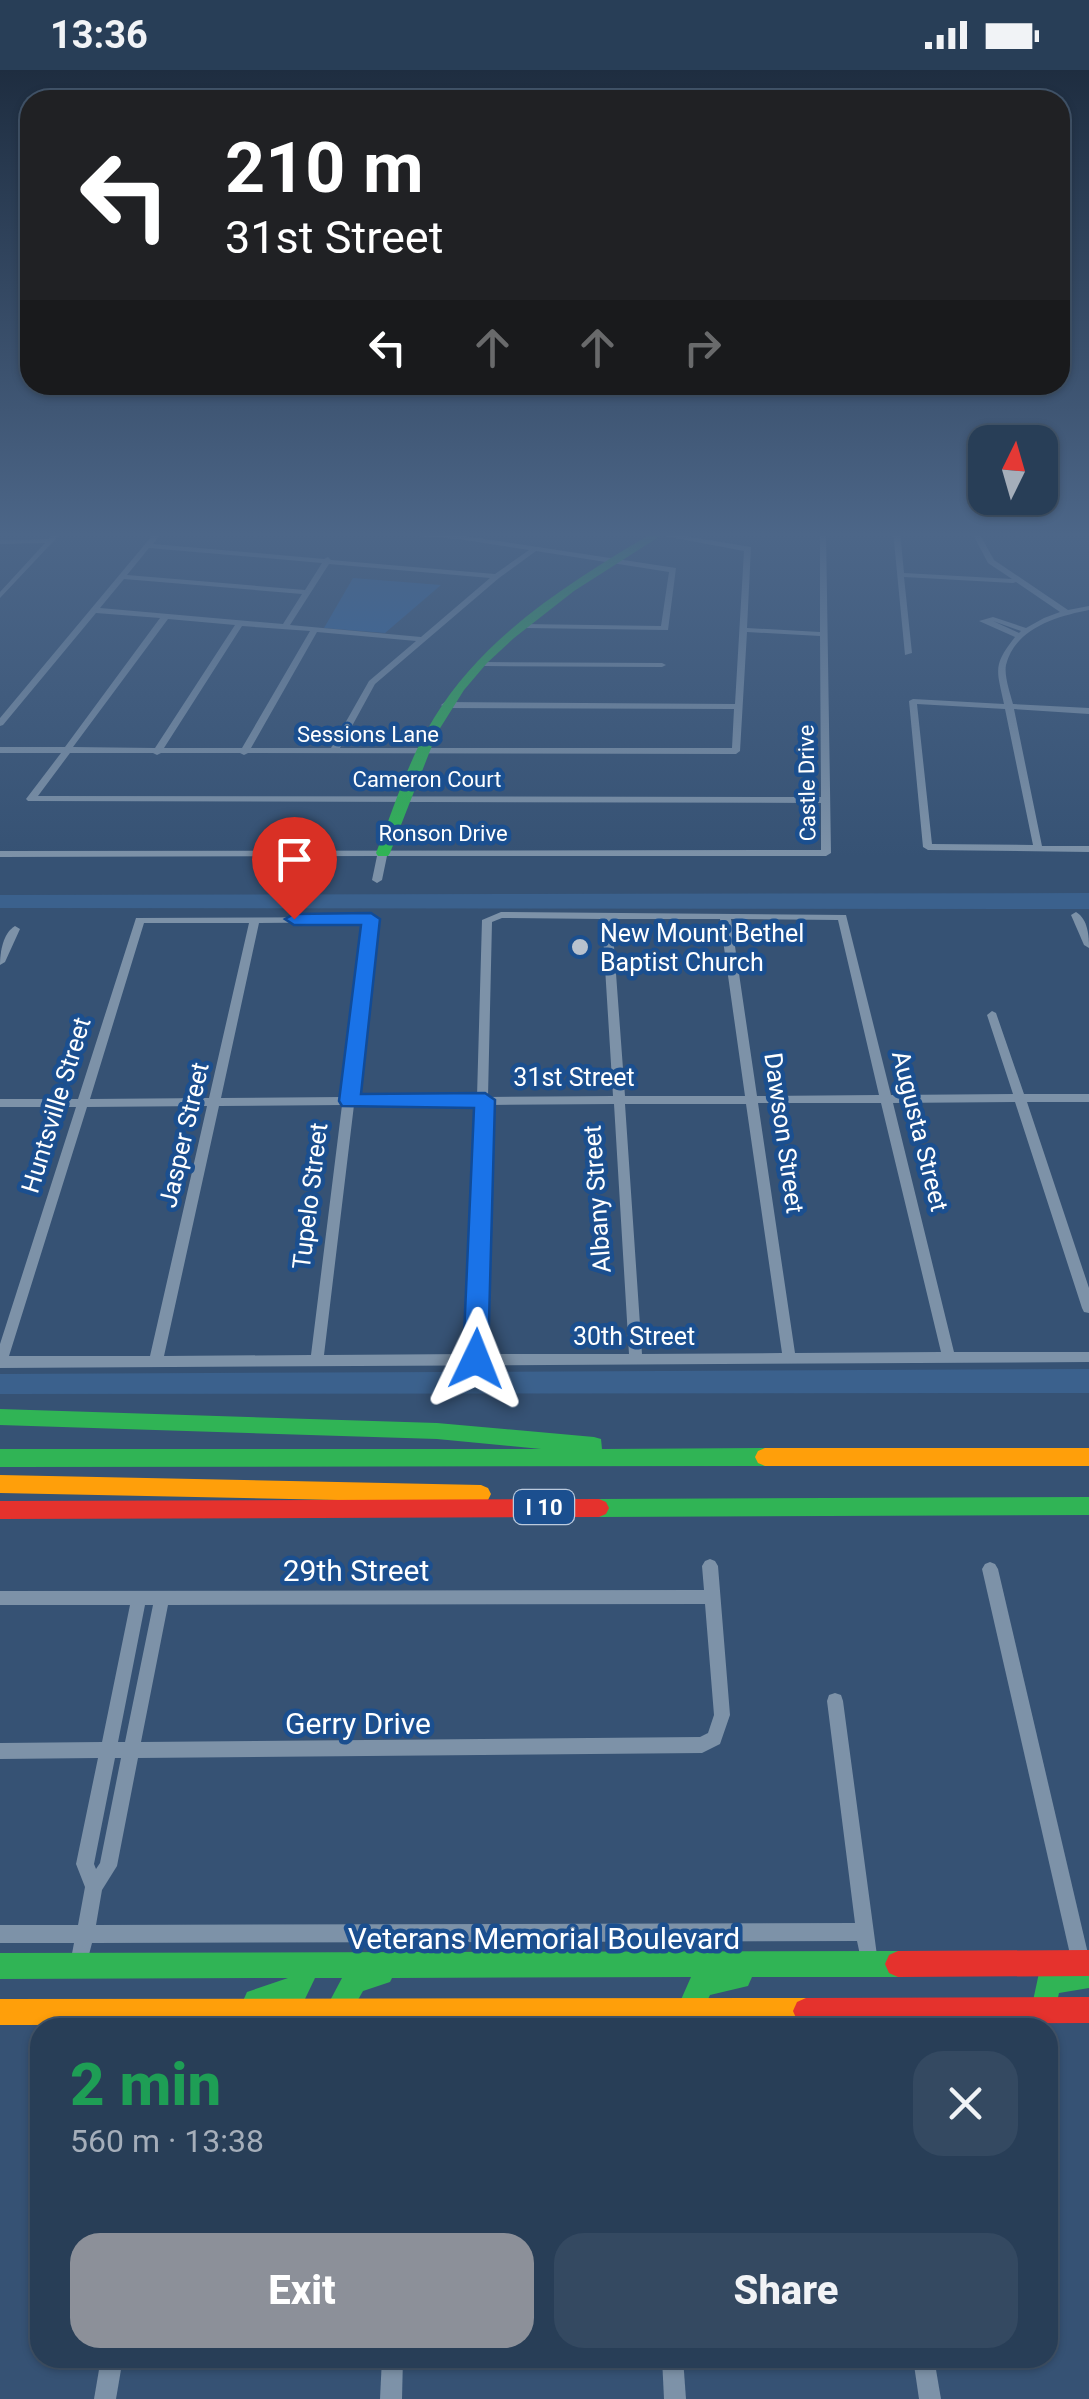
<!DOCTYPE html>
<meta charset="utf-8">
<style>
:root{--surface:#283e57;--page:#344961;--text:#f1f3f6;--muted:#a5aeba;--line:#44576d;--accent:#8c9099}
body{margin:0;font-family:Roboto,sans-serif;background:var(--page);color:var(--text);height:100vh;display:flex;flex-direction:column;font-size:38px;white-space:nowrap}
*{box-sizing:border-box;margin:0}
p{font-size:32px;color:var(--muted)}
.icon{flex:none;width:55px;height:55px;fill:none;stroke:currentColor;stroke-width:2;stroke-linecap:round;stroke-linejoin:round}
.map{position:relative;flex:1;overflow:hidden}
.sheet{position:absolute;left:30px;top:1948px;width:1028px;height:350px;display:flex;flex-direction:column;background:var(--surface);border-radius:30px;box-shadow:0 2px 8px #0004,0 0 0 2px var(--line)}
.sheet>*{flex:none}
.top-card{position:absolute;left:20px;top:20px;width:1050px;height:305px;border-radius:30px;box-shadow:0 2px 8px #0004,0 0 0 2px var(--line);background:#202124;color:#fff;overflow:hidden}
.needle{width:65px;rotate:5deg}
.fabs{position:absolute;left:968px;top:355px;display:grid;gap:20px}
.fabs a{display:grid;place-items:center;width:90px;height:90px;border-radius:20px;background:var(--surface);box-shadow:0 2px 8px #0004,0 0 0 2px var(--line);font-size:50px}
.pin{position:absolute;display:grid;place-items:center;width:85px;height:85px;color:#fff;margin:-102px -42px;border-radius:50% 50% 50% 0;rotate:-45deg;box-shadow:0 0 10px #0007}
.pin .icon{rotate:45deg}
.me{position:absolute;width:110px;margin:-55px;rotate:2deg;stroke-linejoin:round;filter:drop-shadow(0 0 8px #0008)}
.turn{display:flex;align-items:center;gap:35px;height:210px;padding:0 40px;font-size:45px}
.turn .icon{width:130px;height:130px;stroke-width:2.5}
.turn b{display:block;font-size:70px;line-height:85px}
.lanes{display:flex;align-items:center;height:95px;padding:0 40px;background:#0003;justify-content:center;gap:50px;direction:ltr}
.lanes .off{opacity:.35}
.round{display:grid;place-items:center;flex:none;width:105px;height:105px;border-radius:30px;background:var(--page)}
.overview{display:flex;align-items:center;justify-content:space-between;height:170px;padding:0 40px}
h1{font-size:60px;font-weight:800;line-height:75px;color:#1e9e55}
.cta{display:flex;gap:20px;margin-top:auto;padding:20px 40px}
.cta a{flex:1;height:115px;border-radius:30px;background:var(--accent);color:#fff;font-size:40px;font-weight:800;line-height:115px;text-align:center}
.cta a+a{background:var(--page);color:var(--text)}
.status{display:flex;justify-content:space-between;align-items:center;height:70px;padding:0 50px;background:var(--surface);direction:ltr}
.status svg{height:28px;fill:currentColor}
.map>svg:first-child{display:block}
</style>
<div class="status"><b>13:36</b><svg viewBox="0 0 49 12"><path d="M0 12V9h3v3zM5 12V6h3v6zM10 12V3h3v9zM15 12V0h3v12zM26 1h20v11H26zM47 4h2v5h-2z"/></svg></div>
<div class="map">
<svg width="1089" height="2329" viewBox="0 0 1089 2329">
<rect width="100%" height="100%" fill="#365274"/>
<polygon fill="#2f66a5" points="353,508 441,515 385,563 324,558"/>
<g fill="#3b618d">
<polygon points="1089,823 1089,839 0,838 0,825"/>
<polygon points="1089,1299 1089,1323 0,1324 0,1304"/>
</g>
<g fill="none" stroke-linecap="round" stroke-linejoin="round">
<g fill="#7d92a8" fill-rule="evenodd">
<polygon points="56,461 63,461 0,528 0,522 45,473 0,474 0,470 49,469"/>
<path d="M156,461H163L153,474L324,489L328,487L331,490L495,504L529,480L458,469L379,463L376,461L458,465L676,498L668,560L525,558L521,556L522,554L661,556L669,502L536,481L499,508L375,614L340,678H732L734,639L445,638L441,635L445,632L735,634L744,481L638,461H654L751,477L747,558L820,562V461H826L831,783L826,786H387L382,810L377,813L372,810L377,786L0,787V781L821,780V733L28,731L26,729L61,683H0V677H65L160,548L96,543L3,655L0,656V648ZM149,478L322,493L305,520L127,505ZM329,494L490,508L421,567L290,555ZM124,509L302,524L283,554L100,538ZM168,549L235,555L155,678L73,677ZM242,556L310,561L242,678H164ZM317,562L416,571L369,611L331,678H251ZM747,562L820,566L821,727L38,726L70,683H153L157,685L161,683H240L244,685L248,683L736,684L740,681Z"/>
<path d="M893,461H900L904,503L1012,509L988,493L971,461H978L994,490L1068,540L1089,536V540C1058,546 1015,558 1006,595C1004,606 1010,623 1013,634L1089,638V644L1014,639L1042,776H1089V782L928,780L923,777L909,631L913,629L1004,634C997,600 992,596 1015,567L979,551L993,547L1026,558L1044,548L1060,542L1016,512L1013,513L904,507L912,583L905,585ZM993,551L1021,561L1019,563ZM917,634L1005,639L1033,775L932,774Z"/>
<polygon points="483,592 662,593 666,595 662,597 486,596 483,596"/>
<path d="M501,842L846,845L891,1025L1013,1024L987,945L992,941L996,943L1024,1024H1089V1032H1027L1089,1218V1243L1084,1242L1082,1238L1015,1032L893,1033L954,1282H1089V1292L0,1298V1274L76,1037H0V1029H78L136,848L375,847L376,849L355,1027H477L482,850ZM502,848L602,849L613,1026L488,1027L492,852ZM612,849H720L745,1026H625ZM731,849L838,850L879,1025L757,1026ZM366,852L343,1027L221,1028L259,853ZM144,853H249L209,1028L90,1029ZM758,1033H881L941,1282L795,1283ZM614,1034L629,1284H483L488,1035ZM625,1034H746L782,1283L642,1284ZM342,1035L311,1285L164,1286L219,1036ZM354,1035H477L469,1284L324,1285ZM207,1036L150,1286H9L87,1037Z"/>
<path d="M1076,842C1088,849 1089,866 1089,878L1084,875L1071,845Z"/>
<path d="M15,856L20,859L5,892L0,895C0,882 3,863 15,856Z"/>
<path d="M710,1489L715,1491L718,1496L730,1645L720,1674L702,1683L138,1688L117,1796L102,1820L96,1855L855,1853L827,1631L829,1625L835,1623L841,1625L843,1631L878,1893L875,1899L869,1902L863,1899L857,1871L92,1873L85,1900L79,1903L73,1900L70,1894L74,1873H0V1855H78L85,1817L76,1794L98,1688L0,1689V1673L102,1672L130,1535H0V1521L704,1520L702,1496L705,1491ZM705,1534L714,1645L708,1663L700,1667L141,1672L168,1535ZM145,1535H153L125,1672H118ZM115,1688H121L100,1793L96,1799L94,1794Z"/>
<polygon points="990,1492 995,1494 998,1499 1089,1888 1087,1899 1081,1902 1075,1899 1072,1893 982,1499 985,1494"/>
<polygon points="101,2288 123,2288 116,2329 94,2329"/>
<polygon points="382,2288 403,2288 402,2329 380,2329"/>
<polygon points="662,2288 683,2288 686,2329 664,2329"/>
<polygon points="913,2288 934,2288 941,2329 919,2329"/>
</g>
<g fill="#30b455" fill-rule="evenodd">
<path d="M656,461H668L574,521L514,568L487,593L464,620L437,663L390,783L388,786H378L376,783C394,738 408,690 434,648C485,564 573,510 656,461Z"/>
<polygon points="0,1339 437,1353 594,1367 601,1369 602,1379 765,1378 772,1381 775,1387 772,1393 765,1396 0,1397 0,1379 541,1379 437,1369 0,1355"/>
<polygon points="1089,1427 1089,1445 599,1447 592,1444 589,1438 592,1432 599,1429"/>
<polygon points="898,1881 907,1885 911,1894 907,1903 898,1907 752,1907 748,1916 710,1925 698,1950 689,1954 680,1950 676,1941 691,1907 392,1908 390,1912 363,1921 346,1951 337,1955 328,1951 324,1942 342,1908 315,1908 305,1929 256,1944 247,1940 243,1931 247,1922 288,1908 0,1909 0,1883"/>
<polygon points="1089,1892 1089,1918 1059,1923 1053,1949 1044,1953 1035,1949 1031,1940 1039,1903"/>
</g>
<g fill="#ff9f0a" fill-rule="evenodd">
<polygon points="765,1378 1089,1378 1089,1396 765,1396 758,1393 755,1387 758,1381"/>
<polygon points="0,1405 481,1415 488,1418 491,1424 488,1430 481,1433 0,1423"/>
<polygon points="806,1928 815,1932 819,1941 815,1950 806,1954 0,1955 0,1929"/>
</g>
<g fill="#e5322d" fill-rule="evenodd">
<polygon points="599,1429 606,1432 609,1438 606,1444 599,1447 0,1449 0,1431"/>
<polygon points="1089,1880 1089,1906 898,1907 889,1903 885,1894 889,1885 898,1881"/>
<polygon points="1089,1927 1089,1953 806,1954 797,1950 793,1941 797,1932 806,1928"/>
</g>
</g>
<linearGradient id="sky" x2="0" y2="1"><stop stop-color="#1e2d40"/><stop offset="0.59" stop-color="#4c6688"/><stop offset="1" stop-color="#4c6688" stop-opacity="0"/></linearGradient>
<rect width="1089" height="787" fill="url(#sky)"/>
<polygon fill="#1a73e8" stroke="#114b97" stroke-width="2.5" points="371,843 380,849 361,1024 485,1023 495,1030 488,1289 476,1299 463,1289 474,1038 342,1036 339,1031 361,855 294,855 285,849 294,844"/>
<circle fill="#b9c2ce" stroke="#1b4f8f" stroke-width="4" cx="580" cy="877" r="10"/>
<g text-anchor="middle" dominant-baseline="central" stroke-width="9" stroke-linejoin="round" paint-order="stroke">
<g font-size="22" fill="#fff" stroke="#1b4f8f">
<text x="368" y="664">Sessions Lane</text>
<text x="427" y="709">Cameron Court</text>
<text transform="translate(807 713) rotate(-91)">Castle Drive</text>
<text x="443" y="763">Ronson Drive</text>
</g>
<rect fill="#1b4f8f" stroke="#bbcadd" stroke-width="2.5" x="514" y="1420" width="60" height="34" rx="8"/>
<g font-size="22" font-weight="bold" fill="#fff">
<text x="544" y="1437">I 10</text>
</g>
<g font-size="25" fill="#fff" stroke="#1b4f8f" text-anchor="start">
<text x="600" y="863">New Mount Bethel<tspan x="600" dy="29">Baptist Church</tspan></text>
</g>
<g font-size="25" fill="#fff" stroke="#1b4f8f">
<text x="574" y="1007">31st Street</text>
<text transform="translate(56 1035) rotate(-73)">Huntsville Street</text>
<text transform="translate(920 1061) rotate(76)">Augusta Street</text>
<text transform="translate(784 1063) rotate(82)">Dawson Street</text>
<text transform="translate(184 1065) rotate(-77)">Jasper Street</text>
<text transform="translate(310 1126) rotate(-83)">Tupelo Street</text>
<text transform="translate(597 1129) rotate(-94)">Albany Street</text>
<text x="634" y="1266">30th Street</text>
</g>
<g font-size="30" fill="#fff" stroke="#1b4f8f">
<text x="356" y="1500">29th Street</text>
<text x="358" y="1653">Gerry Drive</text>
<text x="544" y="1868">Veterans Memorial Boulevard</text>
</g>
</g>
</svg>
<div class="fabs">
<a><svg class="needle" viewBox="-14 -14 28 28"><path d="M0-13l5 13h-10z" fill="#e53935"/><path d="M0 13l5-13h-10z" fill="#a5aeba"/></svg></a>
</div>
<div class="pin" style="left:294px;top:849px;background:#d93025"><svg class="icon" aria-label="arrive" viewBox="0 0 24 24"><path d="M6 21V4h12l-3 4 3 4H6"/></svg></div>
<svg class="me" style="left:476px;top:1289px" viewBox="-20 -20 40 40"><path d="M0-17L14 15 0 8-14 15z" fill="#1a73e8" stroke="#fff" stroke-width="4"/></svg>
<div class="top-card">
<div class="turn"><svg class="icon" aria-label="left" viewBox="0 0 24 24"><path d="M17 20v-9H6M10 6l-5 5 5 5"/></svg><div><b>210 m</b>31st Street</div></div>
<div class="lanes"><svg class="icon" aria-label="left" viewBox="0 0 24 24"><path d="M17 20v-9H6M10 6l-5 5 5 5"/></svg><svg class="icon off" aria-label="ahead" viewBox="0 0 24 24"><path d="M12 20V5M6 11l6-6 6 6"/></svg><svg class="icon off" aria-label="ahead" viewBox="0 0 24 24"><path d="M12 20V5M6 11l6-6 6 6"/></svg><svg class="icon off" aria-label="right" viewBox="0 0 24 24"><path d="M7 20v-9h11M14 6l5 5-5 5"/></svg></div>
</div>
<section class="sheet">
<div class="overview"><div><h1>2 min</h1><p>560 m · 13:38</p></div><a class="round"><svg class="icon" aria-label="close" viewBox="0 0 24 24"><path d="M6 6l12 12M18 6L6 18"/></svg></a></div>
<div class="cta"><a>Exit</a><a>Share</a></div>
</section>
</div>
